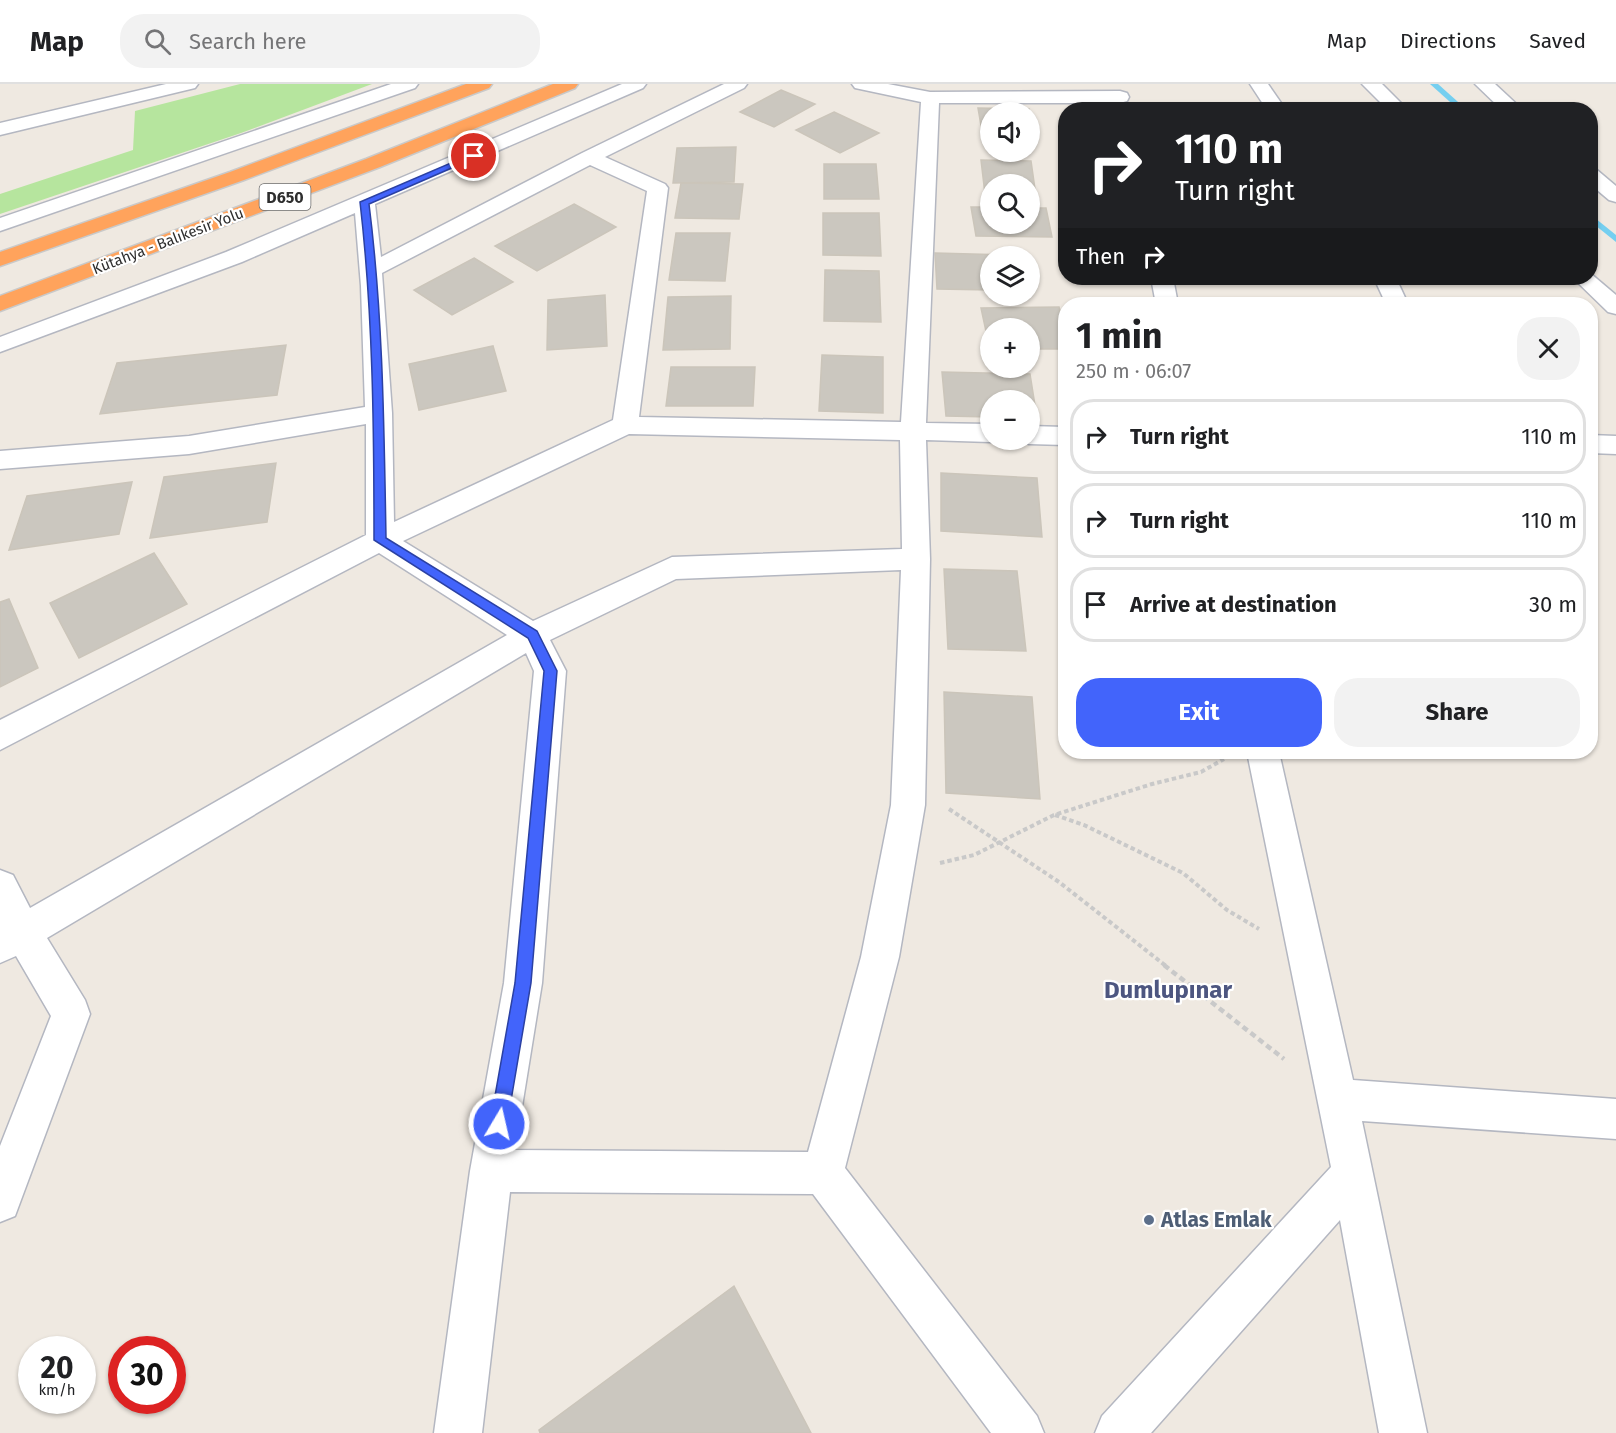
<!DOCTYPE html>
<meta charset="utf-8">
<style>
:root{--surface:#fff;--page:#f2f2f2;--text:#202124;--muted:#757577;--line:#e0e0e0;--accent:#4264fb}
body{margin:0;font-family:"Fira Sans",sans-serif;background:var(--page);color:var(--text);height:100vh;display:flex;flex-direction:column;font-size:22px;white-space:nowrap}
*{box-sizing:border-box;margin:0}
p{font-size:20px;color:var(--muted)}
.icon{flex:none;width:33px;height:33px;fill:none;stroke:currentColor;stroke-width:2;stroke-linecap:round;stroke-linejoin:round}
.map{position:relative;flex:1;overflow:hidden}
.sheet{position:absolute;left:1058px;top:213px;width:540px;height:462px;display:flex;flex-direction:column;background:var(--surface);border-radius:24px;box-shadow:0 2px 4px #0004}
.sheet>*{flex:none}
.banner{position:absolute;left:1058px;top:18px;width:540px;height:183px;border-radius:24px;box-shadow:0 2px 4px #0004;background:#202124;color:#fff;overflow:hidden}
.tools{position:absolute;left:980px;top:18px;display:grid;gap:12px}
.tools a{display:grid;place-items:center;width:60px;height:60px;border-radius:50%;background:var(--surface);box-shadow:0 2px 4px #0004;font-size:30px}
.speed{position:absolute;left:18px;top:1252px;display:flex;gap:12px;font-size:30px;font-weight:700;text-align:center}
.speed>*{display:grid;place-content:center;width:78px;height:78px;border-radius:50%;background:var(--surface);box-shadow:0 2px 4px #0004;line-height:1}
.speed small{font-size:15px;font-weight:400}
.speed .limit{border:9px solid #d22;background:#fff;color:#111}
.pin{position:absolute;display:grid;place-items:center;width:51px;height:51px;color:#fff;margin:-26px;border:3px solid #fff;border-radius:50%;box-shadow:0 2px 6px #0007}
.me{position:absolute;width:66px;margin:-33px;rotate:9deg;stroke-linejoin:round;filter:drop-shadow(0 0 4px #0008)}
.turn{display:flex;align-items:center;gap:21px;height:126px;padding:0 18px;font-size:27px}
.turn .icon{width:78px;height:78px;stroke-width:2.5}
.turn b{display:block;font-size:42px;line-height:51px}
.then{display:flex;align-items:center;height:57px;padding:0 18px;background:#0003;gap:12px;font-size:22px}
.round{display:grid;place-items:center;flex:none;width:63px;height:63px;border-radius:24px;background:var(--page)}
.summary{display:flex;align-items:center;justify-content:space-between;height:102px;padding:0 18px}
h1{font-size:36px;font-weight:700;line-height:45px}
.primary-button{display:flex;gap:12px;margin-top:auto;padding:12px 18px}
.primary-button a{flex:1;height:69px;border-radius:24px;background:var(--accent);color:#fff;font-size:24px;font-weight:700;line-height:69px;text-align:center}
.primary-button a+a{background:var(--page);color:var(--text)}
ul{padding:0;list-style:none}
li{display:flex;align-items:center;gap:18px;height:75px;margin:0 12px 9px;padding:0 6px;border:3px solid var(--line);border-radius:24px}
li div{flex:1}
li b{display:block;font-size:22px}
li em{font-style:normal}
header{display:flex;align-items:center;gap:36px;box-sizing:border-box;height:84px;padding:0 30px;background:var(--surface);border-bottom:2px solid var(--line)}
header strong{font-size:28px}
nav{display:flex;gap:33px;margin-inline-start:auto;font-size:21px}
.search{width:420px;height:54px;background:var(--page);display:flex;align-items:center;gap:15px;box-sizing:border-box;padding:0 21px;border-radius:24px;color:var(--muted);font-size:22px}
.map>svg:first-child{display:block}
</style>
<header>
<strong>Map</strong>
<div class="search"><svg class="icon" aria-label="search" viewBox="0 0 24 24"><circle cx="10" cy="10" r="6"/><path d="M15 15l6 6"/></svg>Search here</div>
<nav><a>Map</a><a>Directions</a><a>Saved</a></nav>
</header>
<div class="map">
<svg width="1616" height="1349" viewBox="0 0 1616 1349">
<rect width="100%" height="100%" fill="#efe9e1"/>
<polygon fill="#b6e59e" points="240,0 372,0 241,49 0,130 0,110 133,66 135,27"/>
<g fill="none" stroke-linecap="round" stroke-linejoin="round">
<g fill="#75cff0" fill-rule="evenodd">
<polygon points="1430,0 1438,0 1467,26 1459,26"/>
<polygon points="1590,130 1616,151 1616,158 1590,137"/>
</g>
</g>
<g fill="#cbc7bf" stroke="#cbc5ba" stroke-width="1.5">
<polygon points="781,6 815,20 774,43 740,28"/>
<polygon points="978,24 1029,25 1036,59 1029,59 1029,28 990,28 990,59 984,59"/>
<polygon points="834,28 879,49 840,69 796,46"/>
<polygon points="736,63 734,98 673,99 677,64"/>
<polygon points="981,76 1031,77 1036,112 1029,111 1029,100 990,100 990,110 985,110"/>
<polygon points="824,80 876,80 879,115 824,115"/>
<polygon points="681,99 743,100 739,135 675,134"/>
<polygon points="574,120 616,143 537,187 495,162"/>
<polygon points="971,123 990,123 990,140 1029,140 1029,124 1046,124 1052,153 976,152"/>
<polygon points="823,129 879,129 881,172 823,171"/>
<polygon points="676,149 730,149 725,197 669,196"/>
<polygon points="935,169 1009,171 1010,172 990,172 990,206 937,205"/>
<polygon points="474,174 513,198 452,231 414,206"/>
<polygon points="825,186 879,187 881,238 824,237"/>
<polygon points="605,211 607,262 547,266 548,216"/>
<polygon points="731,212 730,265 663,266 668,213"/>
<polygon points="1059,223 1065,246 1065,265 1029,265 1029,244 990,244 990,266 981,224"/>
<polygon points="286,261 277,311 100,330 117,279"/>
<polygon points="493,262 506,307 419,326 409,280"/>
<polygon points="822,271 883,273 883,329 819,327"/>
<polygon points="671,283 755,283 753,322 666,322"/>
<polygon points="942,288 1030,290 1037,334 1029,334 1029,316 990,316 990,333 946,332"/>
<polygon points="276,379 267,438 150,454 164,393"/>
<polygon points="941,389 1037,394 1042,453 941,447"/>
<polygon points="132,398 119,450 9,466 27,412"/>
<polygon points="154,469 187,520 79,574 50,519"/>
<polygon points="944,485 1017,487 1026,567 948,565"/>
<polygon points="9,515 38,584 0,603 0,518"/>
<polygon points="944,608 1032,613 1040,715 946,709"/>
<polygon points="734,1202 811,1349 540,1349 539,1346"/>
</g>
<g fill="none" stroke-linecap="round" stroke-linejoin="round">
<g stroke="#b4b7c1" stroke-width="3">
<g id="minor">
<polygon points="166,0 198,0 195,4 0,51 0,39"/>
<polygon points="391,0 418,0 415,4 0,147 0,134"/>
<path d="M622,0H646L643,4L375,120L381,173L582,69L724,0H747L744,4L605,73L665,100L668,104L639,333L901,338L921,18L855,4L852,0H888L930,8L1120,7L1127,9L1129,13L1127,17L1120,19H939L926,339L990,340V356H998L990,358L926,356L930,475L925,721L899,873L845,1084L1037,1332L1044,1349H991L813,1110L510,1108L482,1349H434L470,1087L504,899L534,587L526,569L47,854L85,916L90,930L15,1132L0,1138V1062L51,932L16,872L0,879V786L13,791L30,824L507,551L379,469L0,666V636L366,451V340L189,370L0,385V367L189,352L365,323L361,202L355,129L242,178L0,268V253L226,168ZM590,81L647,107L613,336L394,438L392,329L382,189ZM629,350L900,356L902,465L672,473L533,537L403,457ZM901,486L891,721L861,873L808,1068L515,1066L542,899L566,587L550,556L676,495Z"/>
<polygon points="1250,0 1268,0 1286,26 1267,26"/>
<polygon points="1362,0 1382,0 1408,26 1388,26"/>
<polygon points="1475,0 1495,0 1523,26 1502,26"/>
<polygon points="1590,84 1597,86 1616,102 1616,118 1609,116 1590,100"/>
<polygon points="1590,189 1616,211 1616,230 1608,228 1573,194 1590,194"/>
<polygon points="1151,194 1173,194 1178,220 1156,220"/>
<polygon points="1374,194 1396,194 1408,220 1386,220"/>
<polygon points="1029,342 1065,343 1065,361 1029,360 1020,357 1019,356 1029,356"/>
<polygon points="1590,351 1616,352 1616,370 1590,369"/>
<polygon points="1247,668 1279,668 1353,996 1616,1015 1616,1055 1362,1037 1427,1349 1379,1349 1340,1136 1151,1349 1095,1349 1102,1332 1331,1083"/>
</g>
</g>
<g stroke="#c9c9c9" stroke-width="3">
<g id="highway">
<polygon points="466,0 492,0 489,4 244,96 0,182 0,168 230,88"/>
<polygon points="553,0 578,0 575,4 380,83 0,227 0,212 366,75"/>
</g>
</g>
<g stroke="#c9c9c9" stroke-width="4" stroke-dasharray="4.5 3" stroke-linecap="butt">
<polyline points="949,725 1059,798 1166,882"/>
<polyline points="1055,731 1084,741 1183,789 1227,826 1259,845"/>
<polyline points="940,779 974,771 1054,731 1152,700 1201,688 1224,675"/>
</g>
<polyline stroke="#c9c9c9" stroke-width="4.5" stroke-dasharray="6 4" stroke-linecap="butt" points="1164,881 1284,975"/>
<use href="#minor" fill="#fff" fill-rule="evenodd"/>
<use href="#highway" fill="#ffa35c" fill-rule="evenodd"/>
</g>
<path fill="#4264fb" stroke="#2b41a3" stroke-width="1.5" d="M474,69L478,72L477,73L369,120C383,231 384,342 386,454L537,547L557,587L531,899L507,1040L505,1046L499,1048L493,1046L490,1040L515,899L544,587L528,554L374,456C374,343 373,230 360,118Z"/>
<circle fill="#5c6f8a" stroke="#fff" stroke-width="2" cx="1149" cy="1136" r="6"/>
<g text-anchor="middle" dominant-baseline="central" stroke-width="4.5" stroke-linejoin="round" paint-order="stroke">
<g font-size="15" fill="#2e2e2e" stroke="#fff">
<text transform="translate(168 157) rotate(-21)">Kütahya - Balıkesir Yolu</text>
</g>
<rect fill="#fff" stroke="#6d6d6d" stroke-width="1.5" x="259.5" y="100" width="51" height="26" rx="4.5"/>
<g font-size="16" font-weight="bold" fill="#2e2e2e">
<text x="285" y="113">D650</text>
</g>
<g font-size="21" font-weight="bold" fill="#4e5e75" stroke="#fff" text-anchor="start">
<text x="1161" y="1136">Atlas Emlak</text>
</g>
<g font-size="24" font-weight="bold" fill="#4d5680" stroke="#fff">
<text x="1168" y="906">Dumlupınar</text>
</g>
</g>
</svg>
<div class="tools">
<a><svg class="icon" aria-label="sound" viewBox="0 0 24 24"><path d="M4 9h4l5-4v14l-5-4H4zM17 9q2 3 0 6"/></svg></a>
<a><svg class="icon" aria-label="search" viewBox="0 0 24 24"><circle cx="10" cy="10" r="6"/><path d="M15 15l6 6"/></svg></a>
<a><svg class="icon" aria-label="layers" viewBox="0 0 24 24"><path d="M12 4l9 5-9 5-9-5zM3 14l9 5 9-5"/></svg></a>
<a>+</a>
<a>−</a>
</div>
<div class="speed"><div>20<small>km/h</small></div><div class="limit">30</div></div>
<div class="pin" style="left:474px;top:72px;background:#d93025"><svg class="icon" aria-label="arrive" viewBox="0 0 24 24"><path d="M6 21V4h12l-3 4 3 4H6"/></svg></div>
<svg class="me" style="left:499px;top:1040px" viewBox="-20 -20 40 40"><circle r="17" fill="#4264fb" stroke="#fff" stroke-width="3"/><path d="M0-11L8 9 0 5-8 9z" fill="#fff"/></svg>
<div class="banner">
<div class="turn"><svg class="icon" aria-label="right" viewBox="0 0 24 24"><path d="M7 20v-9h11M14 6l5 5-5 5"/></svg><div><b>110 m</b>Turn right</div></div>
<div class="then">Then<svg class="icon" aria-label="right" viewBox="0 0 24 24"><path d="M7 20v-9h11M14 6l5 5-5 5"/></svg></div>
</div>
<section class="sheet">
<div class="summary"><div><h1>1 min</h1><p>250 m · 06:07</p></div><a class="round"><svg class="icon" aria-label="close" viewBox="0 0 24 24"><path d="M6 6l12 12M18 6L6 18"/></svg></a></div>
<ul>
<li><svg class="icon" aria-label="right" viewBox="0 0 24 24"><path d="M7 20v-9h11M14 6l5 5-5 5"/></svg><div><b>Turn right</b></div><em>110 m</em></li>
<li><svg class="icon" aria-label="right" viewBox="0 0 24 24"><path d="M7 20v-9h11M14 6l5 5-5 5"/></svg><div><b>Turn right</b></div><em>110 m</em></li>
<li><svg class="icon" aria-label="arrive" viewBox="0 0 24 24"><path d="M6 21V4h12l-3 4 3 4H6"/></svg><div><b>Arrive at destination</b></div><em>30 m</em></li>
</ul>
<div class="primary-button"><a>Exit</a><a>Share</a></div>
</section>
</div>
